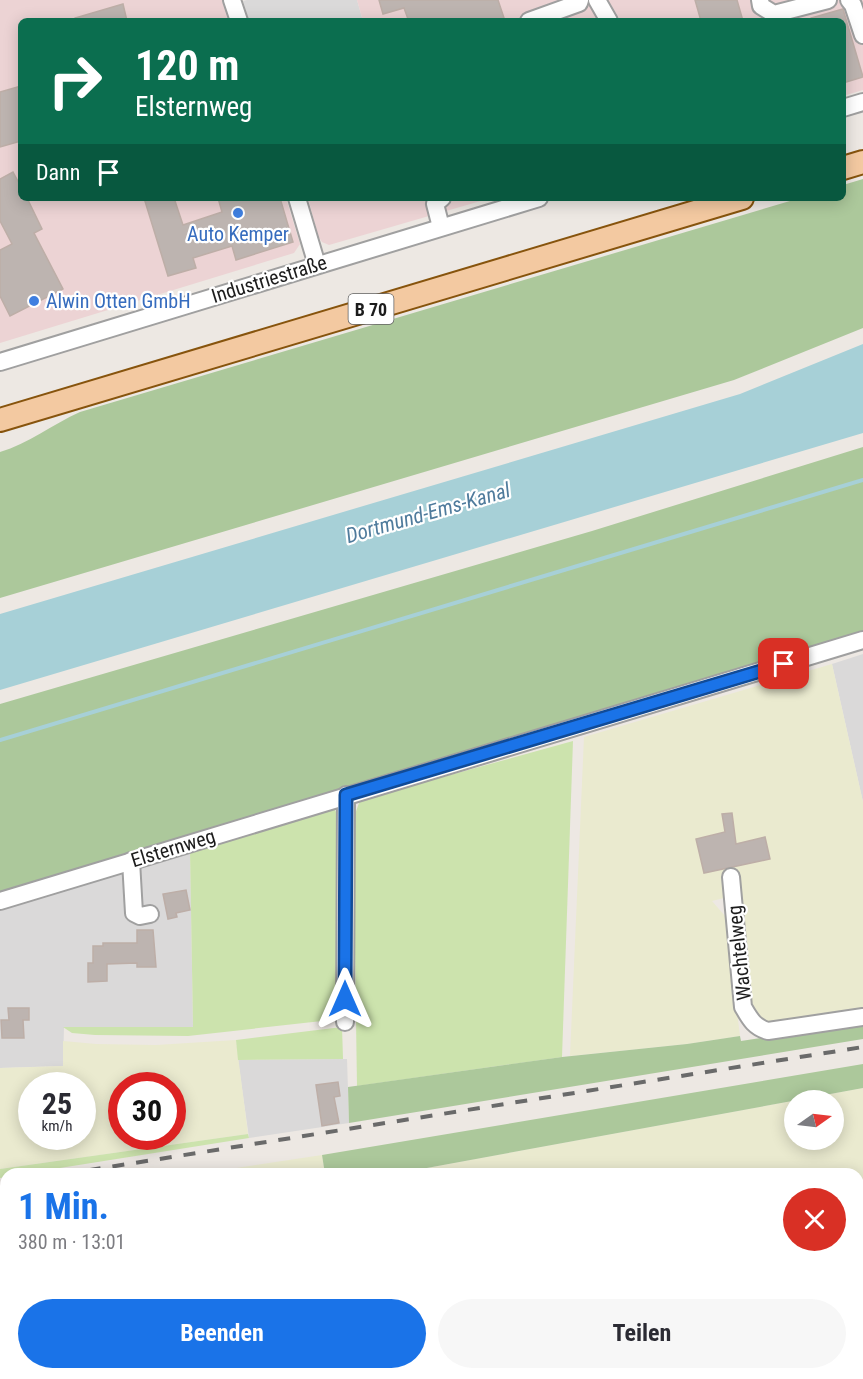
<!DOCTYPE html>
<html lang="de">
<meta charset="utf-8">
<style>
:root{--surface:#fff;--page:#f7f7f7;--text:#2b2b33;--muted:#7c7c81;--accent:#1a73e8}
body{margin:0;font-family:"Roboto Condensed",sans-serif;background:var(--page);color:var(--text);height:100vh;display:flex;flex-direction:column;font-size:22px;white-space:nowrap}
*{box-sizing:border-box;margin:0}
p{font-size:20px;color:var(--muted)}
.icon{flex:none;width:33px;height:33px;fill:none;stroke:currentColor;stroke-width:2;stroke-linecap:round;stroke-linejoin:round}
.map{position:relative;flex:1;overflow:hidden}
.sheet{position:absolute;left:0px;top:1168px;width:864px;height:212px;display:flex;flex-direction:column;background:var(--surface);border-radius:18px 18px 0 0;box-shadow:0 3px 15px #0003}
.sheet>*{flex:none}
.top-card{position:absolute;left:18px;top:18px;width:828px;height:183px;border-radius:9px;box-shadow:0 3px 15px #0003;background:#0b6e4f;color:#fff;overflow:hidden}
.needle{width:39px;rotate:76deg}
.tools{position:absolute;left:784px;top:1090px;display:grid;gap:12px}
.tools a{display:grid;place-items:center;width:60px;height:60px;border-radius:50%;background:var(--surface);box-shadow:0 3px 15px #0003;font-size:30px}
.speed{position:absolute;left:18px;top:1072px;display:flex;gap:12px;font-size:30px;font-weight:700;text-align:center}
.speed>*{display:grid;place-content:center;width:78px;height:78px;border-radius:50%;background:var(--surface);box-shadow:0 3px 15px #0003;line-height:1}
.speed small{font-size:15px;font-weight:400}
.speed .limit{border:9px solid #d22;background:#fff;color:#111}
.pin{position:absolute;display:grid;place-items:center;width:51px;height:51px;color:#fff;margin:-26px;border-radius:12px;box-shadow:0 3px 9px #0006}
.me{position:absolute;width:66px;margin:-33px;rotate:0deg;stroke-linejoin:round;filter:drop-shadow(0 0 4px #0008)}
.turn{display:flex;align-items:center;gap:21px;height:126px;padding:0 18px;font-size:27px}
.turn .icon{width:78px;height:78px;stroke-width:2.5}
.turn b{display:block;font-size:42px;line-height:51px}
.then{display:flex;align-items:center;height:57px;padding:0 18px;background:#0003;gap:12px;font-size:22px}
.round{display:grid;place-items:center;flex:none;width:63px;height:63px;border-radius:32px;background:var(--page)}
.summary{display:flex;align-items:center;justify-content:space-between;height:102px;padding:0 18px}
h1{font-size:36px;font-weight:700;line-height:45px;color:var(--accent)}
.primary-button{display:flex;gap:12px;margin-top:auto;padding:12px 18px}
.primary-button a{flex:1;height:69px;border-radius:36px;background:var(--accent);color:#fff;font-size:24px;font-weight:700;line-height:69px;text-align:center}
.primary-button a+a{background:var(--page);color:var(--text)}
.map>svg:first-child{display:block}
</style>
<div class="map">
<svg width="863" height="1379" viewBox="0 0 863 1379">
<rect width="100%" height="100%" fill="#ede8e3"/>
<g fill="#dad9d9">
<polygon points="247,0 357,0 363,21 249,21 243,1"/>
<polygon points="863,654 863,802 832,664"/>
<polygon points="190,851 193,1028 64,1027 63,1066 0,1068 0,908"/>
<polygon points="347,1059 349,1123 249,1138 238,1060"/>
</g>
<g fill="#ecd3d4">
<polygon points="0,0 222,0 228,21 21,21 21,198 286,198 300,244 294,253 0,343"/>
<polygon points="357,0 587,0 599,21 363,21"/>
<polygon points="608,0 863,0 863,90 843,96 843,21 621,21"/>
<polygon points="308,198 491,198 329,245 322,242 318,236"/>
</g>
<g fill="#eaeacf" fill-rule="evenodd">
<polygon points="832,664 863,802 863,1012 775,1025 762,1020 754,1011 748,996 736,895 712,901 725,916 740,1036 687,1044 570,1056 584,737"/>
<path d="M236,1040L248,1134L0,1169V1068L63,1066V1041L96,1044L156,1045ZM32,1086H82V1137H32ZM122,1086H172V1137H122Z"/>
<path d="M863,1088V1215L858,1216V1174H394ZM795,1101H834V1140H795Z"/>
<polygon points="322,1155 325,1174 197,1174"/>
<polygon points="6,1204 6,1374 322,1374 321,1379 0,1379 0,1205"/>
<polygon points="423,1374 818,1374 821,1379 424,1379"/>
</g>
<g fill="#cce3ad">
<polygon points="573,741 562,1057 357,1086 353,820 360,800"/>
<polygon points="334,808 339,818 340,1019 188,1036 95,1035 72,1033 63,1027 193,1027 190,851"/>
<polygon points="342,1027 343,1059 238,1060 236,1040"/>
<polygon points="248,1134 249,1138 22,1174 6,1174 6,1177 0,1178 0,1169"/>
</g>
<g fill="#acc89b">
<path d="M863,179V328L734,380L0,598V452C28,444 53,424 80,412L800,198H843V185Z"/>
<polygon points="863,447 863,636 344,788 0,893 0,704 592,531"/>
<polygon points="863,1022 863,1039 349,1123 348,1087 562,1057 687,1044 740,1036 741,1041"/>
<polygon points="863,1064 863,1088 394,1174 325,1174 322,1155"/>
<polygon points="863,1215 863,1379 821,1379 818,1374 858,1374 858,1216"/>
</g>
<polygon fill="#a7d0d7" points="863,344 863,433 0,690 0,614 740,394"/>
<g fill="none" stroke-linecap="round" stroke-linejoin="round">
<g stroke="#a7d0d7" stroke-width="4">
<polyline points="0,740 863,480"/>
<polyline points="411,1374 411,1379"/>
</g>
</g>
<g fill="#bdb4b0" stroke="#bdaea7" stroke-width="1.5">
<polygon points="379,0 498,0 505,21 411,21 408,19 404,8 383,14"/>
<polygon points="695,0 737,0 743,21 701,21"/>
<polygon points="123,4 127,21 75,21 75,18"/>
<polygon points="843,9 863,77 843,83 843,21 811,21 811,18"/>
<polygon points="21,86 21,141 0,147 0,92"/>
<polygon points="13,172 21,187 21,198 27,198 42,229 34,233 63,289 10,316 0,296 0,250 12,244 0,221 0,179"/>
<polygon points="144,198 174,198 183,225 222,212 218,198 280,198 293,242 236,260 232,246 193,258 196,268 168,276"/>
<polygon points="732,813 736,844 765,837 770,859 704,873 696,839 725,832 722,814"/>
<polygon points="186,890 190,910 176,913 177,917 168,919 163,894"/>
<polygon points="137,930 153,930 156,967 137,967 137,963 107,964 107,981 88,982 88,963 93,963 93,946 103,946 103,943 137,943"/>
<polygon points="8,1008 29,1008 29,1020 23,1020 24,1038 2,1038 1,1020 9,1020"/>
<polygon points="338,1082 340,1096 334,1097 339,1123 322,1126 316,1085"/>
</g>
<g fill="none" stroke-linecap="round" stroke-linejoin="round">
<g stroke="#a0a0a0" stroke-width="20">
<g id="minor">
<polyline points="232,0 239,21"/>
<polyline points="597,0 609,21"/>
<polyline points="760,0 761,6 774,14 828,0"/>
<polyline points="849,0 853,5 863,35"/>
<polyline points="529,21 579,3 580,0"/>
<polyline points="843,108 863,102"/>
<polyline points="297,198 317,265"/>
<polyline points="441,227 435,204 442,198"/>
<polyline points="0,362 539,198"/>
<polyline points="131,861 134,913 140,916 150,914"/>
<path d="M731,877L743,1007C750,1019 754,1027 768,1031L863,1017"/>
<polyline points="0,901 863,640"/>
<polyline points="345,1022 346,795"/>
</g>
</g>
<g stroke="#87540d" stroke-width="26">
<g id="major">
<polyline points="843,168 863,162"/>
<polyline points="0,420 742,198"/>
</g>
</g>
<use href="#minor" stroke="#fff" stroke-width="16"/>
<use href="#major" stroke="#f3c9a1" stroke-width="22"/>
<g stroke="#6a6a6a" stroke-width="4" stroke-dasharray="12 12" stroke-linecap="butt">
<polyline points="65,1174 863,1047"/>
<polyline points="0,1192 6,1191"/>
</g>
</g>
<g fill="none" stroke-linecap="round" stroke-linejoin="round">
<g stroke="#114b97" stroke-width="15">
<polyline id="route" points="345,999 346,795 784,664"/>
</g>
<use href="#route" stroke="#1a73e8" stroke-width="10"/>
</g>
<g fill="#3f7fe0" stroke="#fff" stroke-width="2">
<circle cx="238" cy="213" r="6"/>
<circle cx="34" cy="301" r="6"/>
</g>
<g text-anchor="middle" dominant-baseline="central" stroke-width="4.5" stroke-linejoin="round" paint-order="stroke">
<rect fill="#fff" stroke="#606060" stroke-width="1.5" x="348.5" y="294" width="45" height="30" rx="4.5"/>
<g font-size="18" font-weight="bold" fill="#1c1c1c">
<text x="371" y="309">B 70</text>
</g>
<g font-size="20" fill="#366cbe" stroke="#fff">
<text x="238" y="234">Auto Kemper</text>
<text x="46" y="301" text-anchor="start">Alwin Otten GmbH</text>
</g>
<g font-size="20" fill="#1c1c1c" stroke="#fff">
<text transform="translate(269 279) rotate(-17)">Industriestraße</text>
<text transform="translate(173 848) rotate(-17)">Elsternweg</text>
<text transform="translate(739 953) rotate(-96)">Wachtelweg</text>
</g>
<g font-size="21" font-style="italic" fill="#4f7b9c" stroke="#fff">
<text transform="translate(428 513) rotate(-16)">Dortmund-Ems-Kanal</text>
</g>
</g>
</svg>
<div class="tools">
<a><svg class="needle" viewBox="-14 -14 28 28"><path d="M0-13l5 13h-10z" fill="#e53935"/><path d="M0 13l5-13h-10z" fill="#7c7c81"/></svg></a>
</div>
<div class="speed"><div>25<small>km/h</small></div><div class="limit">30</div></div>
<div class="pin" style="left:784px;top:664px;background:#d93025"><svg class="icon" aria-label="arrive" viewBox="0 0 24 24"><path d="M6 21V4h12l-3 4 3 4H6"/></svg></div>
<svg class="me" style="left:345px;top:999px" viewBox="-20 -20 40 40"><path d="M0-17L14 15 0 8-14 15z" fill="#1a73e8" stroke="#fff" stroke-width="4"/></svg>
<div class="top-card">
<div class="turn"><svg class="icon" aria-label="right" viewBox="0 0 24 24"><path d="M7 20v-9h11M14 6l5 5-5 5"/></svg><div><b>120 m</b>Elsternweg</div></div>
<div class="then">Dann<svg class="icon" aria-label="arrive" viewBox="0 0 24 24"><path d="M6 21V4h12l-3 4 3 4H6"/></svg></div>
</div>
<section class="sheet">
<div class="summary"><div><h1>1 Min.</h1><p>380 m · 13:01</p></div><a class="round" style="background:#d93025;color:#fff"><svg class="icon" aria-label="close" viewBox="0 0 24 24"><path d="M6 6l12 12M18 6L6 18"/></svg></a></div>
<div class="primary-button"><a>Beenden</a><a>Teilen</a></div>
</section>
</div>
